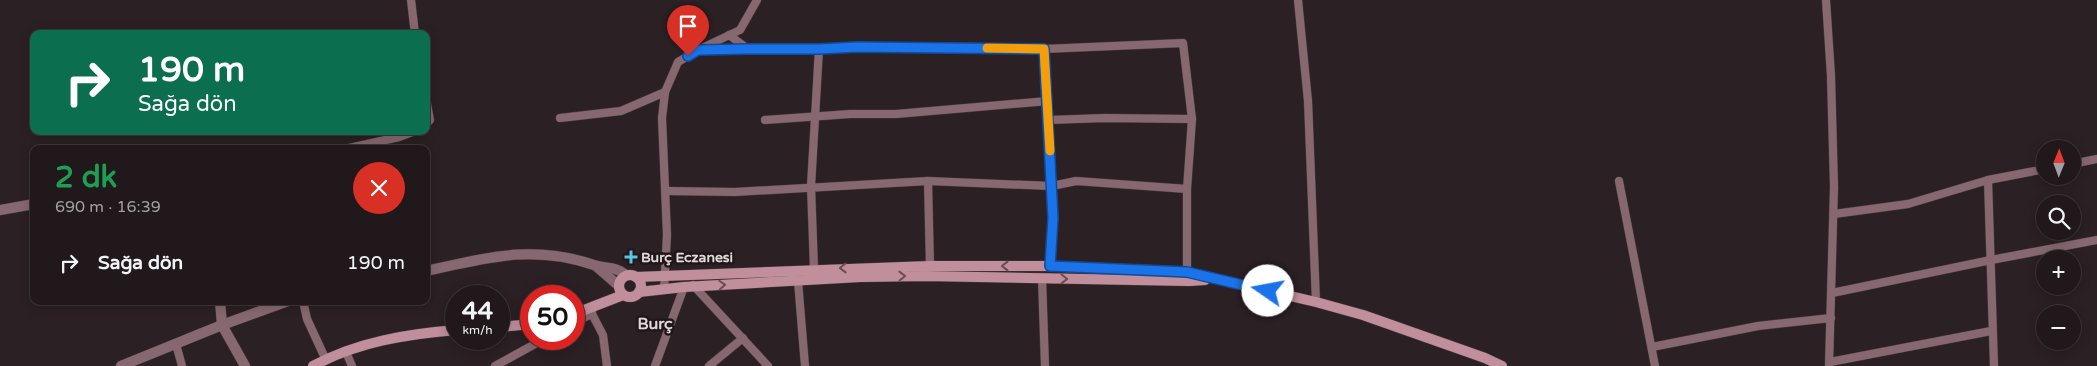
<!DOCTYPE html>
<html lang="tr">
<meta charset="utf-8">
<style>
:root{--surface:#20181a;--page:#282123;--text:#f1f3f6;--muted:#a2a0a2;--line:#3d3739}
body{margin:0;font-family:"Varela Round",sans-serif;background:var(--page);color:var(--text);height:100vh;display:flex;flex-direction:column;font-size:19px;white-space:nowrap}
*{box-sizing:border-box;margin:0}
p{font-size:16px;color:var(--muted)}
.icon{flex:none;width:28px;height:28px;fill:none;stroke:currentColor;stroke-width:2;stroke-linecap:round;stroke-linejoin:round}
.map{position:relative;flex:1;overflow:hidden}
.sheet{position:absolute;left:30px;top:145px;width:400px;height:160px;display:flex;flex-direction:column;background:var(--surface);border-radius:10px;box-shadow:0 2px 12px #0003,0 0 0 1px var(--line)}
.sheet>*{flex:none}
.banner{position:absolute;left:30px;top:30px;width:400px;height:105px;border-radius:10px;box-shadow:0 2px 12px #0003,0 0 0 1px var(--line);background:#0b6e4f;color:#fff;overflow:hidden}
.needle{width:32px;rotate:1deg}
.buttons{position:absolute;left:2036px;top:140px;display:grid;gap:10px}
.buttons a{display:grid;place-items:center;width:45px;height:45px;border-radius:50%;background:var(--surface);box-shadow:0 2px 12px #0003,0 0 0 1px var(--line);font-size:25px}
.speed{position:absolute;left:445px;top:285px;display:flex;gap:10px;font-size:25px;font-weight:700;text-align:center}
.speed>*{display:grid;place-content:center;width:65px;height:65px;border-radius:50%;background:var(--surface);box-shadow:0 2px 12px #0003,0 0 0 1px var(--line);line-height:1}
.speed small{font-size:12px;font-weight:400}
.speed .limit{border:8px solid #d22;background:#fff;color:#111}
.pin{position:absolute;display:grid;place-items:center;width:42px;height:42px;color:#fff;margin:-51px -21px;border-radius:50% 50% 50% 0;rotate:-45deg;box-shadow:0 0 5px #0007}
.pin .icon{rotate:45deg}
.me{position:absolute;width:55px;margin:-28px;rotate:282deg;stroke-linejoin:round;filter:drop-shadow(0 0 4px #0008)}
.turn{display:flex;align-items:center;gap:18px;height:105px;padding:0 25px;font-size:22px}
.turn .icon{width:65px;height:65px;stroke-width:2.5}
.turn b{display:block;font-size:35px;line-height:42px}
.round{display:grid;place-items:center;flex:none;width:52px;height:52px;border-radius:26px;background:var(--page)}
.head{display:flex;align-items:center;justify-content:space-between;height:85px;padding:0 25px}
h1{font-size:30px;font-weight:700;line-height:38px;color:#1e9e55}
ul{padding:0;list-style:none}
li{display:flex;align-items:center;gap:15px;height:65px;padding:0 25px}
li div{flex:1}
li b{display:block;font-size:19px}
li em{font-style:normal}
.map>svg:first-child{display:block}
</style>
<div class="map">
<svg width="2097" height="366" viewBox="0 0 2097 366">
<rect width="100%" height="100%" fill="#2b2023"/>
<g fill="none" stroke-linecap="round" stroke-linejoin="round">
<g stroke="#483d40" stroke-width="9">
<g id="minor">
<polyline points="411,0 415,34"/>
<polyline points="1298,0 1308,101 1316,302"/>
<polyline points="1826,0 1831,76 1834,187 1829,366"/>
<polyline points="729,35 748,49"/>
<polyline points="700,49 740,30 757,0"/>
<polyline points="1044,49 1053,218 1050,266"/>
<polyline points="426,99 430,120 426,124"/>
<polyline points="560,118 621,111 665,92"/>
<polyline points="765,120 850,114 896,114 1048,101"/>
<polyline points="345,149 399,137 415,131"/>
<polyline points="2072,164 2097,159"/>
<polyline points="1988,180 1994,366"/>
<polyline points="928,181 930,266"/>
<polyline points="1619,181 1655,366"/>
<polyline points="666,191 735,192 928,181 1052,186 1076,181 1187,189"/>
<polyline points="1834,214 1908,204 1988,180 2045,169"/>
<polyline points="814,269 811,186 819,49"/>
<polyline points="1187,272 1187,189 1192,119"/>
<polyline points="1042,278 1045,366"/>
<polyline points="798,281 805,366"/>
<polyline points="693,285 768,366"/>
<polyline points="664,290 667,235 662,118 665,92 678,62 698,50 819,49 857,47 1044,49 1183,43 1192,119 1105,118 1049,120"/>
<polyline points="1832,293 1991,260 2097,240"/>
<polyline points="303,301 307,319 326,360"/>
<polyline points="592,308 592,314 603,335 607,366"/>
<polyline points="574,322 592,314"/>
<polyline points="176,344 182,366"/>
<polyline points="1652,347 1758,326 1831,318"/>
<polyline points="346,352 352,366"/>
<polyline points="1830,362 1991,331"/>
<polyline points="495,366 544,339"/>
<polyline points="655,366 684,287"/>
<polyline points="709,366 743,338"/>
</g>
</g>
<g stroke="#483d40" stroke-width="11">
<g id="tertiary">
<polyline points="0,210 34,204"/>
<polyline points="596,266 619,286"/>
<path d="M426,271C487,258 532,244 594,265C606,269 616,266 626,275"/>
<polyline points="220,301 222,325 245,366"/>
<polyline points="121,366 222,325 288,301"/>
</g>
</g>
<g stroke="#483d40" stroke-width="11">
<g id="secondary">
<circle cx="630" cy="286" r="11"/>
<polyline points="636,277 930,266 1050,266 1187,272 1316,302 1363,315 1485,358 1502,366"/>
<polyline points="639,292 684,287 860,277 926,276 1189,281 1205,280"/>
<polyline points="574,314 623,295"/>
<polyline points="499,327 531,324"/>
<path d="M313,366C357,342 407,334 456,330"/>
</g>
</g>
<use href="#minor" stroke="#876870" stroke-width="8"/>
<use href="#tertiary" stroke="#876870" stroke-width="10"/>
<use href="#secondary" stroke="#c08f9b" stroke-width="10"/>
</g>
<defs><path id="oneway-chevron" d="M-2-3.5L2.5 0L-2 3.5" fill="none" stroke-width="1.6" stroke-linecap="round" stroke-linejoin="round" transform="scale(1.25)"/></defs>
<g stroke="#694d54">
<use href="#oneway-chevron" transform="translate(1005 266) rotate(-180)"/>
<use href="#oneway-chevron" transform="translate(843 268) rotate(179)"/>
<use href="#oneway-chevron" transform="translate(902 276) rotate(-1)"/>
<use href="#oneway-chevron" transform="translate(1064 279) rotate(1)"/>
<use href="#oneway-chevron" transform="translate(722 285) rotate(-3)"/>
</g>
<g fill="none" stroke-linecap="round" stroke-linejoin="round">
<g stroke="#114b97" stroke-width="12">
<polyline id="route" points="688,56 698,50 748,49 819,49 857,47 1044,49 1053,218 1050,266 1187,272 1268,291"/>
</g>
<use href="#route" stroke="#1a73e8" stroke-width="9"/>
<polyline stroke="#f59e0b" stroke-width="9" points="987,48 1044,49 1050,151"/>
</g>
<path fill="#56c9e0" stroke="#21171a" stroke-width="2" d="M628.5 249.5h5v5h5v5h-5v5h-5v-5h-5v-5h5z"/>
<g text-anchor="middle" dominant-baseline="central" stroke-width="5" stroke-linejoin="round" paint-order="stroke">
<g font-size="14" font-weight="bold" fill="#e0d8da" stroke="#21171a" text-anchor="start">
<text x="641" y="257">Burç Eczanesi</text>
</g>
<g font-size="16" font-weight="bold" fill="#e0d8da" stroke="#21171a">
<text x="655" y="324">Burç</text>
</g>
</g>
</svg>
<div class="buttons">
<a><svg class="needle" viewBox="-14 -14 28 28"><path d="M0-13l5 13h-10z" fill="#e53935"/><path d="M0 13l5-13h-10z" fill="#a2a0a2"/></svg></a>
<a><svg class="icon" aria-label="search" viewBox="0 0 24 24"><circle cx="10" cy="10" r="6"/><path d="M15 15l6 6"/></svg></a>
<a>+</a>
<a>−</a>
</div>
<div class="speed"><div>44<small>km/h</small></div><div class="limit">50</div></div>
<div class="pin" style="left:688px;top:56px;background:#d93025"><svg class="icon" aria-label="arrive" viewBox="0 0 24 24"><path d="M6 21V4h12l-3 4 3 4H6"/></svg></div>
<svg class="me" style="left:1268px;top:291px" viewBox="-20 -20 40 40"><circle r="19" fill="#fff"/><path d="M0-13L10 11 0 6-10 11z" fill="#1a73e8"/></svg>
<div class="banner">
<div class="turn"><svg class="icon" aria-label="right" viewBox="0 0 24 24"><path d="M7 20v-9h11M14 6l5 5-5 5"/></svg><div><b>190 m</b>Sağa dön</div></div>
</div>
<section class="sheet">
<div class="head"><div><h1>2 dk</h1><p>690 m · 16:39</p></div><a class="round" style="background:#d93025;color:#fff"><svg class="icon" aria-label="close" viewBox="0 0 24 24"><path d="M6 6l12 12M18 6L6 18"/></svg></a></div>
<ul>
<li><svg class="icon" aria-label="right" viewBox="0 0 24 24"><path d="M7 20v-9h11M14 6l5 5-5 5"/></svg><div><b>Sağa dön</b></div><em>190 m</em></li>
</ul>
</section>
</div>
